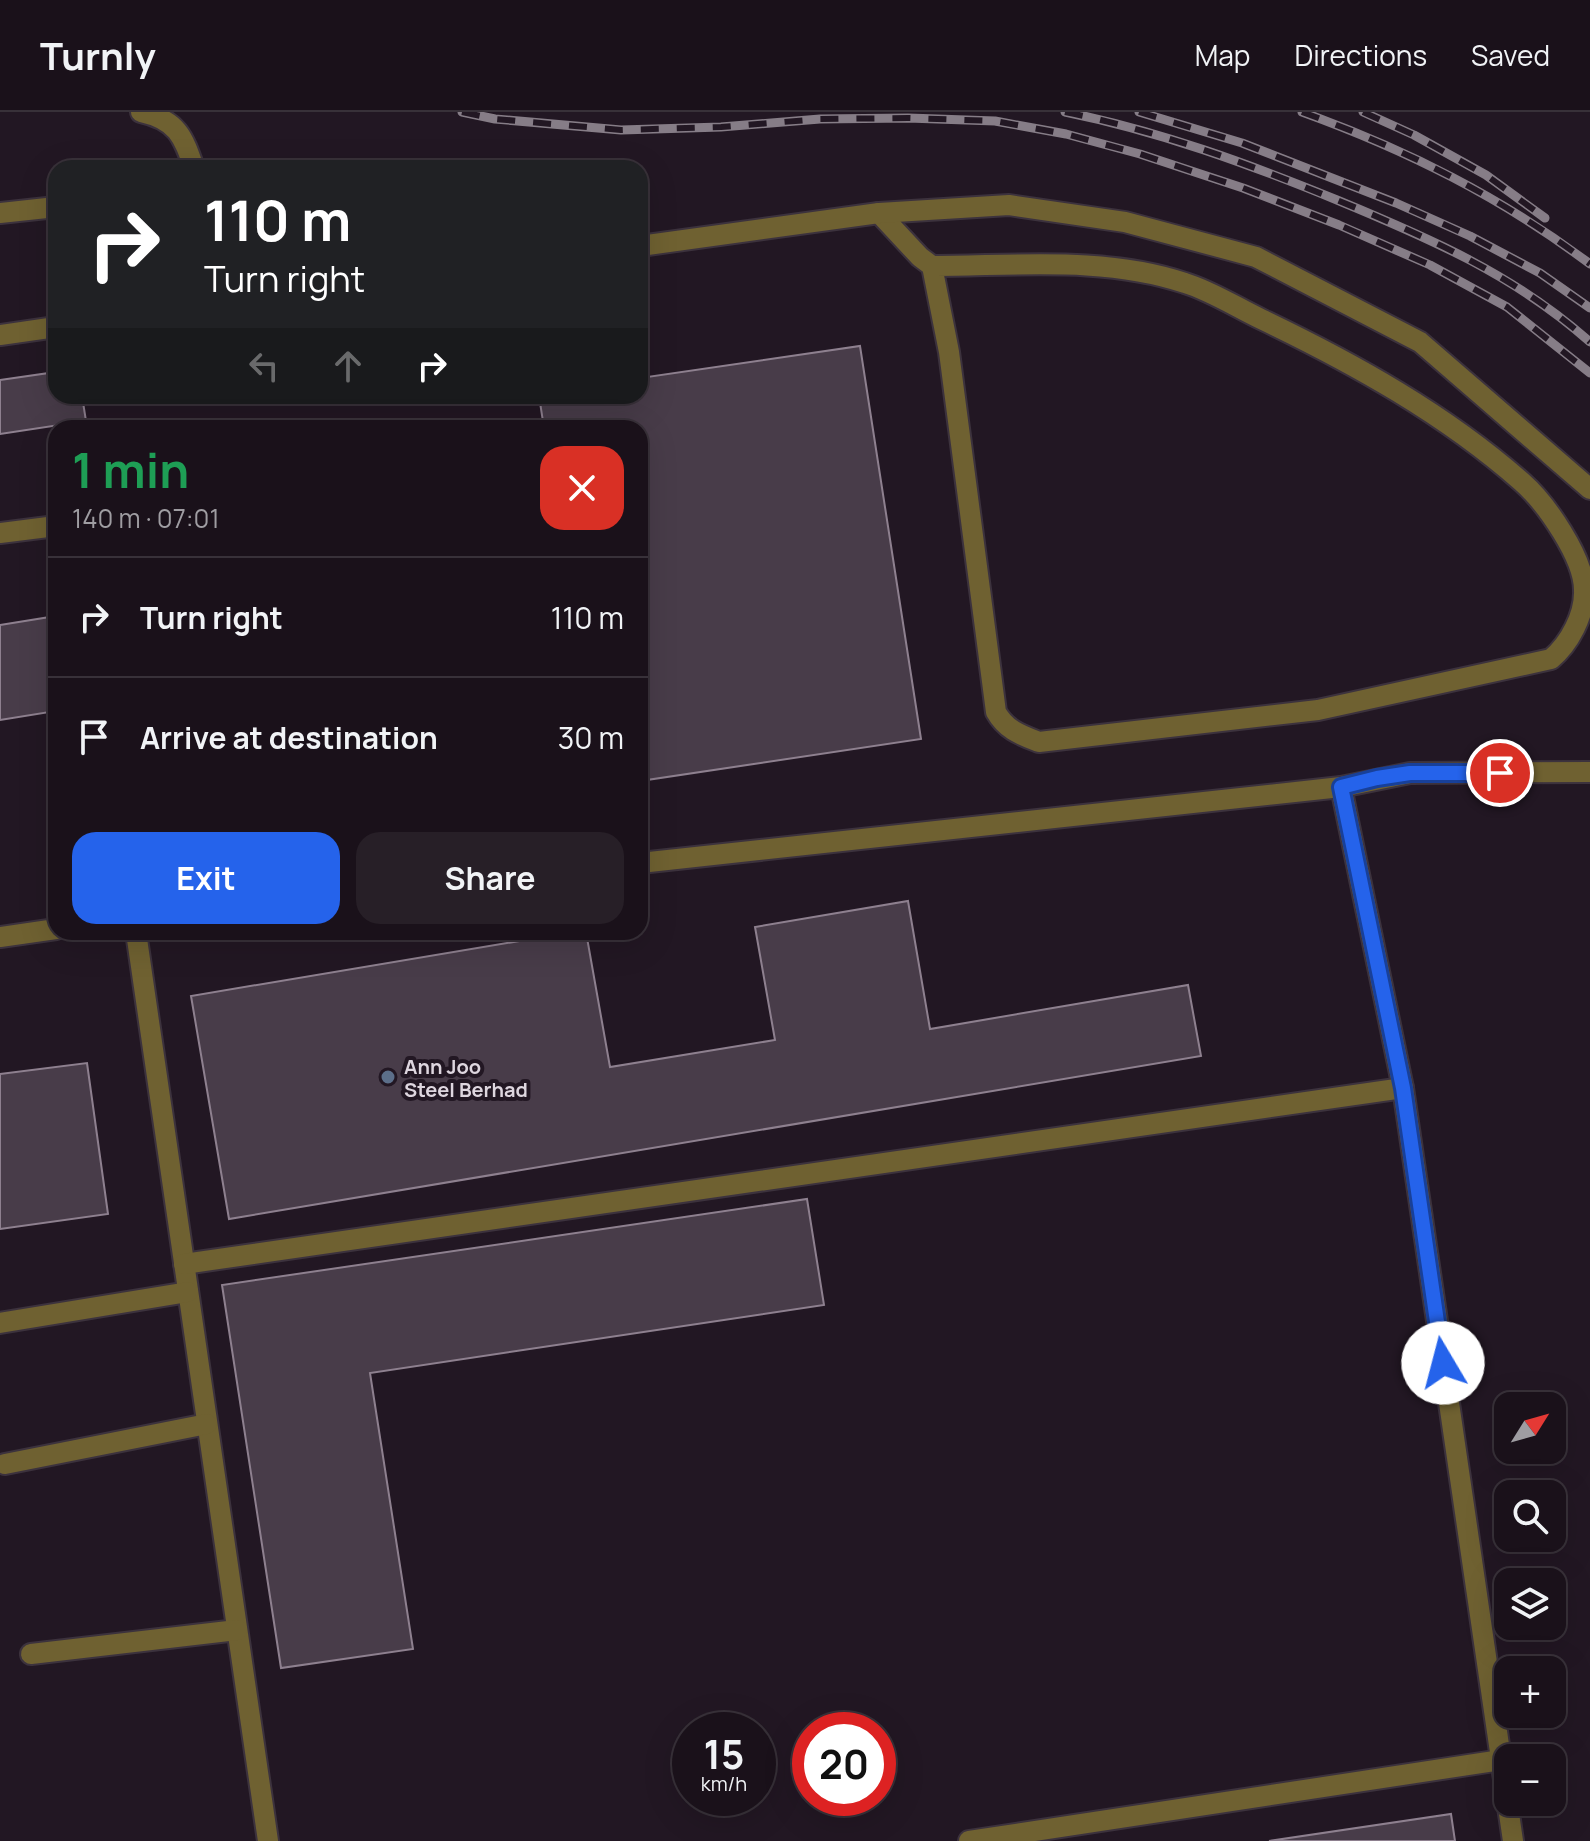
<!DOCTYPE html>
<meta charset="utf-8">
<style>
:root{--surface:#1a111a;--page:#271f27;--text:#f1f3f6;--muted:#9f9da2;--line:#383139;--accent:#2563eb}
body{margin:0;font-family:Manrope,sans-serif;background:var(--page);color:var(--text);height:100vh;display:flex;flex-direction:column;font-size:30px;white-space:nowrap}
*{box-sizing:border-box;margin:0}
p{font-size:26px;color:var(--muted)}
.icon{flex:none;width:44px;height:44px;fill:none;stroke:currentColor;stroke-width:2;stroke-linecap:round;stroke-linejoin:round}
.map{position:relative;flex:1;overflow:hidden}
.drawer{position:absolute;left:48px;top:308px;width:600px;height:520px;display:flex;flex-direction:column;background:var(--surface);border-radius:24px;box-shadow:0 8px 32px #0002,0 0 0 2px var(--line)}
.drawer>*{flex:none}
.top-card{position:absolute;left:48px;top:48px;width:600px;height:244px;border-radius:24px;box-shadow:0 8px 32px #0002,0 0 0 2px var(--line);background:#202124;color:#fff;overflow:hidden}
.needle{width:52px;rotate:53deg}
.buttons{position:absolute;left:1494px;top:1280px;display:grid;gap:16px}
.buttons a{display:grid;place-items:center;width:72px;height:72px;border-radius:16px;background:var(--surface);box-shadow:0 8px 32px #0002,0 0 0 2px var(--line);font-size:40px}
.speed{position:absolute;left:672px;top:1600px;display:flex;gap:16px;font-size:40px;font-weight:700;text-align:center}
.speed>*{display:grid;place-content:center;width:104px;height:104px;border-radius:50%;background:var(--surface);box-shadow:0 8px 32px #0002,0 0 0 2px var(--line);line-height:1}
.speed small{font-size:20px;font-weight:400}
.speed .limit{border:12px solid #d22;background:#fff;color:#111}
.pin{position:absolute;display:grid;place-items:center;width:68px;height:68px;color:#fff;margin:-34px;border:4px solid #fff;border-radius:50%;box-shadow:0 2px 8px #0007}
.me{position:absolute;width:88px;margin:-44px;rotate:352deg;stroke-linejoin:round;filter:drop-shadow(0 0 6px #0008)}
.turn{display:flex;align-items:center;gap:28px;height:168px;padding:0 24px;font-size:36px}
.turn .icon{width:104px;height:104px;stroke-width:2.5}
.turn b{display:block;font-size:56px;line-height:68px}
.lanes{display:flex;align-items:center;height:76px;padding:0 24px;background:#0003;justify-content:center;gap:40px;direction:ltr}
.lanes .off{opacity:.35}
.round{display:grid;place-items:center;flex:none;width:84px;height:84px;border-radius:24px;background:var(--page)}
.head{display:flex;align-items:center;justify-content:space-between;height:136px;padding:0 24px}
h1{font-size:48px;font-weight:700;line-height:60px;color:#1e9e55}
.cta{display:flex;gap:16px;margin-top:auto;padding:16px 24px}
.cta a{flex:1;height:92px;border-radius:24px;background:var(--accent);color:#fff;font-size:32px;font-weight:700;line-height:92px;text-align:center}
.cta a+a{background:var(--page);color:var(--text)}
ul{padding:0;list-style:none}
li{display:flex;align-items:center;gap:24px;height:120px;padding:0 24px;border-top:2px solid var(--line)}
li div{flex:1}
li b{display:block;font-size:30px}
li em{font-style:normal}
header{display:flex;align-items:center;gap:48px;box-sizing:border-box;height:112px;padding:0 40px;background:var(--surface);border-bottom:2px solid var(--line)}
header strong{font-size:38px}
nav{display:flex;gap:44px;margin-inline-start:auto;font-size:28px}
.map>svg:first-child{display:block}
</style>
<header>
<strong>Turnly</strong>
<nav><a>Map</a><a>Directions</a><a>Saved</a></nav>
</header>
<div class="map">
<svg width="1590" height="1729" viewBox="0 0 1590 1729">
<rect width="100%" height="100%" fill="#221723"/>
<g fill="#483c49" stroke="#8e808f" stroke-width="2">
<polygon points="860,234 921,627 640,669 640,316 544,316 539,284 640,284 640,266"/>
<polygon points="56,260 56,284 82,284 86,309 0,322 0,268"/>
<polygon points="56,504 56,599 0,608 0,513"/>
<polygon points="908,789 930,917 1188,873 1201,944 229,1107 191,884 573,820 586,820 610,955 775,928 755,815"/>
<polygon points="87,951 108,1102 0,1117 0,962"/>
<polygon points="807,1087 824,1193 370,1261 413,1537 281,1556 222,1173"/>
<polygon points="1451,1702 1455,1729 1269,1729"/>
</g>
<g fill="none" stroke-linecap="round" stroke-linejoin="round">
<g stroke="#3c323d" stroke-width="24">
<g id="minor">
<path d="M141,0C177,8 183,24 194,56"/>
<polyline points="0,101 56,95"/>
<path d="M879,101L920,145L932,154C1015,154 1105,144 1185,171C1211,179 1236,195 1261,207C1353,251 1445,302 1522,370C1546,391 1584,446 1584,478C1585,503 1569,532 1551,547L1318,598L1039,630C1021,623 1006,618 996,600L949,240L932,154"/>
<polyline points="640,134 879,101 1009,93 1125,110 1256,145 1420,230 1590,377"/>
<polyline points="0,223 56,215"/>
<polyline points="0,421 56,414"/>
<polyline points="640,751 1341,675"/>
<polyline points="136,820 268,1729"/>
<polyline points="0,825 56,817"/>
<polyline points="184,1152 1403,976"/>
<polyline points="0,1211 188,1180"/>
<polyline points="5,1352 207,1312"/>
<polyline points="31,1542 237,1518"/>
<polyline points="969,1729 1501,1648"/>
<polyline points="1513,1729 1403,976 1341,675 1410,661 1590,660"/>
</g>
</g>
<use href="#minor" stroke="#6f6131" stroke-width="20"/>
<g stroke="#867d87" stroke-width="9">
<g id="rail">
<polyline points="462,0 495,7 621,18 721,15 820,7 908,6 995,9 1066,22 1140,42 1243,76 1339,113 1430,153 1507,195 1590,261"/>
<path d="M1065,0C1159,19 1249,52 1337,88C1429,126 1515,163 1590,230"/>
<polyline points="1139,0 1242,31 1396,91 1470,124 1540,161 1590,196"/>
<path d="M1302,0C1407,38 1501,85 1590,152"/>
<polyline points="1363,0 1414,23 1486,63 1545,106"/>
</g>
</g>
<use href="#rail" stroke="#221723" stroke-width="6" stroke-dasharray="18" stroke-linecap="butt"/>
</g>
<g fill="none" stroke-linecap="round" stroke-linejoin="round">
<g stroke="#184099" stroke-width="20">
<polyline id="route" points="1443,1251 1403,976 1341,675 1377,666 1410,661 1500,661"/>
</g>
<use href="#route" stroke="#2563eb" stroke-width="14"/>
</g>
<circle fill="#5c6f8a" stroke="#221723" stroke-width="3" cx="388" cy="965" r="8"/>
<g text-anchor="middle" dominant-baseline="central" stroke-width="8" stroke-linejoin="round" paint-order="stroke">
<g font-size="20" font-weight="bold" fill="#ded6df" stroke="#221723" text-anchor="start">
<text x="404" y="954">Ann Joo<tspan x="404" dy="23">Steel Berhad</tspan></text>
</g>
</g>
</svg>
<div class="buttons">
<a><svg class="needle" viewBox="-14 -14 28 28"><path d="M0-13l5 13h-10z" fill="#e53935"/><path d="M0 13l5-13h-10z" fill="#9f9da2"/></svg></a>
<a><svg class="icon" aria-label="search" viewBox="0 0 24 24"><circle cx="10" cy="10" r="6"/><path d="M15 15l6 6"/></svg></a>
<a><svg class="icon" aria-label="layers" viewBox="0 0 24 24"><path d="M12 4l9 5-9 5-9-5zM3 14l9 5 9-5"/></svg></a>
<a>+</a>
<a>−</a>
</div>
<div class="speed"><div>15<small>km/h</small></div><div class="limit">20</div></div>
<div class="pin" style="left:1500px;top:661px;background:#d93025"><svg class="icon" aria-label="arrive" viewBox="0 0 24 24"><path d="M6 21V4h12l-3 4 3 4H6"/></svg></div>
<svg class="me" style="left:1443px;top:1251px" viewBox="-20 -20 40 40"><circle r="19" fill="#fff"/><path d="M0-13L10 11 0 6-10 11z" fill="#2563eb"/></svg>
<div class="top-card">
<div class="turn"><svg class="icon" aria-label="right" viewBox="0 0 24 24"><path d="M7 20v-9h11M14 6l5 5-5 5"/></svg><div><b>110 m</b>Turn right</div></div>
<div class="lanes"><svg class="icon off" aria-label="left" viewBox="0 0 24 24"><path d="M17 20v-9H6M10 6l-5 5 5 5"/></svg><svg class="icon off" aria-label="ahead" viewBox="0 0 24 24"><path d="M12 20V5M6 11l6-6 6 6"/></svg><svg class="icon" aria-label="right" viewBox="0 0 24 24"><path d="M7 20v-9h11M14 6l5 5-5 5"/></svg></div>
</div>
<section class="drawer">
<div class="head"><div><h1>1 min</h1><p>140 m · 07:01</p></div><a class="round" style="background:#d93025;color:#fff"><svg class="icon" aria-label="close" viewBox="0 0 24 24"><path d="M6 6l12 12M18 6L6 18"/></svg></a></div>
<ul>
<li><svg class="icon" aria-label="right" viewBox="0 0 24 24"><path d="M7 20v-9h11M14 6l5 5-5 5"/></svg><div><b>Turn right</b></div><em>110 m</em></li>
<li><svg class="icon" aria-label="arrive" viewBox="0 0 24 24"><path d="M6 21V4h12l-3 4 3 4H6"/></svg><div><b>Arrive at destination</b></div><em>30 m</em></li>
</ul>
<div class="cta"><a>Exit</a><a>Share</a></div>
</section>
</div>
